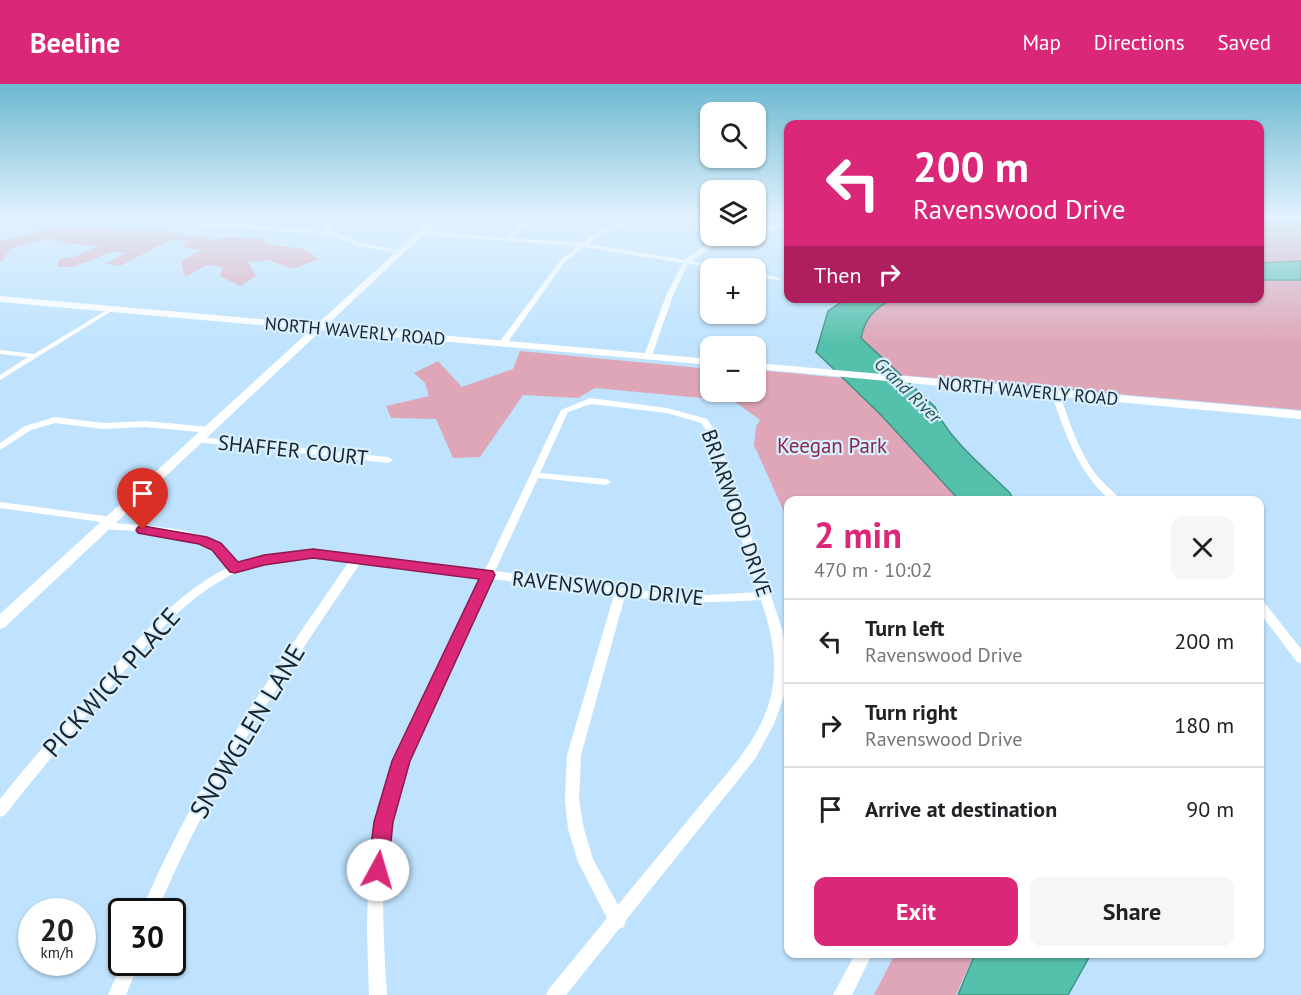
<!DOCTYPE html>
<meta charset="utf-8">
<style>
:root{--surface:#fff;--page:#f6f6f6;--text:#202124;--muted:#757577;--line:#e0e0e0;--accent:#db2777}
body{margin:0;font-family:"PT Sans",sans-serif;background:var(--page);color:var(--text);height:100vh;display:flex;flex-direction:column;font-size:22px;white-space:nowrap}
*{box-sizing:border-box;margin:0}
p{font-size:20px;color:var(--muted)}
.icon{flex:none;width:33px;height:33px;fill:none;stroke:currentColor;stroke-width:2;stroke-linecap:round;stroke-linejoin:round}
.map{position:relative;flex:1;overflow:hidden}
.panel{position:absolute;left:784px;top:412px;width:480px;height:462px;display:flex;flex-direction:column;background:var(--surface);border-radius:12px;box-shadow:0 2px 4px #0004}
.panel>*{flex:none}
.top-card{position:absolute;left:784px;top:36px;width:480px;height:183px;border-radius:12px;box-shadow:0 2px 4px #0004;background:#db2777;color:#fff;overflow:hidden}
.controls{position:absolute;left:700px;top:18px;display:grid;gap:12px}
.controls a{display:grid;place-items:center;width:66px;height:66px;border-radius:12px;background:var(--surface);box-shadow:0 2px 4px #0004;font-size:30px}
.speed{position:absolute;left:18px;top:814px;display:flex;gap:12px;font-size:30px;font-weight:700;text-align:center}
.speed>*{display:grid;place-content:center;width:78px;height:78px;border-radius:50%;background:var(--surface);box-shadow:0 2px 4px #0004;line-height:1}
.speed small{font-size:15px;font-weight:400}
.speed .limit{border:3px solid #111;border-radius:9px;background:#fff;color:#111}
.pin{position:absolute;display:grid;place-items:center;width:51px;height:51px;color:#fff;margin:-62px -26px;border-radius:50% 50% 50% 0;rotate:-45deg;box-shadow:0 0 6px #0007}
.pin .icon{rotate:45deg}
.me{position:absolute;width:66px;margin:-33px;rotate:6deg;stroke-linejoin:round;filter:drop-shadow(0 0 4px #0008)}
.turn{display:flex;align-items:center;gap:21px;height:126px;padding:0 30px;font-size:27px}
.turn .icon{width:78px;height:78px;stroke-width:2.5}
.turn b{display:block;font-size:42px;line-height:51px}
.then{display:flex;align-items:center;height:57px;padding:0 30px;background:#0003;gap:12px;font-size:22px}
.round{display:grid;place-items:center;flex:none;width:63px;height:63px;border-radius:12px;background:var(--page)}
.summary{display:flex;align-items:center;justify-content:space-between;height:102px;padding:0 30px}
h1{font-size:36px;font-weight:700;line-height:45px;color:var(--accent)}
.button{display:flex;gap:12px;margin-top:auto;padding:12px 30px}
.button a{flex:1;height:69px;border-radius:12px;background:var(--accent);color:#fff;font-size:24px;font-weight:700;line-height:69px;text-align:center}
.button a+a{background:var(--page);color:var(--text)}
ul{padding:0;list-style:none}
li{display:flex;align-items:center;gap:18px;height:84px;padding:0 30px;border-top:2px solid var(--line)}
li div{flex:1}
li b{display:block;font-size:22px}
li em{font-style:normal}
header{display:flex;align-items:center;gap:36px;box-sizing:border-box;height:84px;padding:0 30px;background:var(--accent);color:#fff}
header strong{font-size:28px}
nav{display:flex;gap:33px;margin-inline-start:auto;font-size:21px}
.map>svg:first-child{display:block}
</style>
<header>
<strong>Beeline</strong>
<nav><a>Map</a><a>Directions</a><a>Saved</a></nav>
</header>
<div class="map">
<svg width="1301" height="911" viewBox="0 0 1301 911">
<rect width="100%" height="100%" fill="#bfe3fe"/>
<g fill="#dea6b7">
<polygon points="1260,134 1301,134 1301,177 1260,179"/>
<polygon points="51,142 163,147 179,149 178,152 201,152 213,156 230,153 262,154 267,160 304,165 319,175 293,185 268,176 248,178 256,192 240,202 220,192 222,183 207,181 185,193 181,177 201,166 182,163 187,156 168,157 120,182 106,180 125,169 114,167 73,183 57,183 59,175 75,173 98,162 64,159 51,154 10,165 3,177 0,177 0,157 29,151"/>
<path d="M1260,196H1301V326L899,291L861,254C865,234 874,225 892,215L1260,214Z"/>
<polygon points="520,267 711,285 711,308 756,308 756,286 843,294 881,331 960,417 789,417 789,439 754,361 756,343 760,336 734,317 595,304 578,314 523,311 480,373 453,374 436,335 391,334 386,322 429,312 425,299 414,289 438,277 462,303 513,285"/>
<polygon points="895,870 974,870 956,911 874,911"/>
</g>
<g fill="#55c0ac" stroke="#429186" stroke-width="1.5">
<polygon points="1301,177 1301,196 1260,196 1260,179"/>
<path d="M846,215H892C874,225 865,234 861,254L935,323C946,353 987,386 1010,409L1014,417H960L881,331L816,268L828,227Z"/>
<polygon points="975,870 1091,870 1068,911 958,911"/>
</g>
<g fill="none" stroke-linecap="round" stroke-linejoin="round">
<g fill="#fff" fill-rule="evenodd">
<polygon points="131,134 155,134 327,147 320,134 326,134 333,148 360,159 403,167 400,169 357,162 330,151 134,136"/>
<path d="M527,134H533L513,154L582,159C594,150 620,134 635,134L595,154L588,160L685,176C699,164 722,150 740,152L713,163L691,177L721,182L724,184L688,180L674,209L651,274L644,272L667,209L683,179L584,163L564,179L505,262H502L498,260L560,177L578,162L421,151L418,149L421,147L507,154Z"/>
<polygon points="789,139 789,143 756,148 756,144"/>
<polygon points="756,189 781,194 778,196 756,193"/>
<polygon points="110,224 115,225 0,296 0,291 28,273 0,270 0,266 34,270"/>
<path d="M1052,307H1055L1059,309C1070,338 1079,370 1099,394C1106,402 1115,409 1122,417H1111C1078,389 1065,349 1051,309Z"/>
<path d="M590,314L667,324L707,335L717,350L783,548L787,584L784,612L774,640L755,675L626,836L624,843L619,845L566,911H546L549,905L607,834L578,778L568,745L565,716L567,671L614,511L492,495C473,535 455,575 437,615C420,651 403,686 393,725C379,785 383,850 387,911H369L367,847L368,804L372,761L379,724L394,677L481,493L361,478C284,592 210,700 157,828H141C194,701 272,589 350,476C315,472 275,472 242,486C184,510 144,565 104,611C71,650 37,690 5,731L0,733V715C31,676 64,639 96,603C136,558 174,510 229,483C224,477 219,470 213,465C185,447 138,448 105,445L100,442L101,440L108,439L0,424V418L112,433L117,436L113,439C145,442 195,442 222,462C228,466 233,473 237,479C287,461 337,467 388,474C420,478 453,482 485,486L561,326ZM591,320L667,329L701,339L709,350L758,508L707,511L662,509L495,487L538,394L606,401L611,398L606,395L540,389L568,328ZM625,512C673,519 714,519 761,516C771,547 779,578 771,611C761,656 725,691 697,725C671,757 644,789 618,821L593,775L584,745L579,716L581,671Z"/>
<polygon points="55,333 104,339 145,337 210,343 214,346 210,349 145,343 104,345 55,339 31,346 0,366 0,359 25,342"/>
<polygon points="199,353 388,373 393,376 388,379 196,358 196,354"/>
<polygon points="1260,517 1264,518 1301,565 1301,579 1297,578 1260,529"/>
<polygon points="855,870 872,870 852,911 833,911"/>
<polygon points="122,879 139,879 126,911 108,911"/>
</g>
<polygon fill="#fff" fill-rule="evenodd" points="433,134 441,134 5,543 0,545 0,530"/>
<g fill="#fff" fill-rule="evenodd">
<polygon points="0,212 711,275 711,281 0,218"/>
<polygon points="756,279 1301,327 1301,335 756,285"/>
</g>
</g>
<linearGradient id="sky" x2="0" y2="1"><stop stop-color="#6db9d0"/><stop offset="0.51" stop-color="#e2f2ff"/><stop offset="1" stop-color="#e2f2ff" stop-opacity="0"/></linearGradient>
<rect width="1301" height="261" fill="url(#sky)"/>
<polygon fill="#db2777" stroke="#8e194d" stroke-width="1.5" points="143,442 207,453 221,459 238,478 264,471 313,465 493,487 495,491 410,677 393,738 388,786 385,793 378,796 371,793 368,786 374,738 392,677 479,495 313,474 264,481 235,489 230,488 212,466 199,460 138,449 136,446 138,443"/>
<g text-anchor="middle" dominant-baseline="central" stroke-width="4.5" stroke-linejoin="round" paint-order="stroke">
<g font-size="18" fill="#16242d" stroke="#d9effe">
<text transform="translate(355 247) rotate(5)">NORTH WAVERLY ROAD</text>
<text transform="translate(1028 307) rotate(5)">NORTH WAVERLY ROAD</text>
</g>
<g font-size="18" font-style="italic" fill="#235249" stroke="#d9effe">
<text transform="translate(908 306) rotate(44)">Grand River</text>
</g>
<g font-size="21" fill="#86274e" stroke="#d9effe">
<text x="832" y="361">Keegan Park</text>
</g>
<g font-size="21" fill="#16242d" stroke="#d9effe">
<text transform="translate(293 366) rotate(6)">SHAFFER COURT</text>
<text transform="translate(737 429) rotate(71)">BRIARWOOD DRIVE</text>
<text transform="translate(608 504) rotate(6)">RAVENSWOOD DRIVE</text>
</g>
<g font-size="26" fill="#16242d" stroke="#d9effe">
<text transform="translate(111 598) rotate(-48)">PICKWICK PLACE</text>
<text transform="translate(247 647) rotate(-59)">SNOWGLEN LANE</text>
</g>
</g>
</svg>
<div class="controls">
<a><svg class="icon" aria-label="search" viewBox="0 0 24 24"><circle cx="10" cy="10" r="6"/><path d="M15 15l6 6"/></svg></a>
<a><svg class="icon" aria-label="layers" viewBox="0 0 24 24"><path d="M12 4l9 5-9 5-9-5zM3 14l9 5 9-5"/></svg></a>
<a>+</a>
<a>−</a>
</div>
<div class="speed"><div>20<small>km/h</small></div><div class="limit">30</div></div>
<div class="pin" style="left:143px;top:446px;background:#d93025"><svg class="icon" aria-label="arrive" viewBox="0 0 24 24"><path d="M6 21V4h12l-3 4 3 4H6"/></svg></div>
<svg class="me" style="left:378px;top:786px" viewBox="-20 -20 40 40"><circle r="19" fill="#fff"/><path d="M0-13L10 11 0 6-10 11z" fill="#db2777"/></svg>
<div class="top-card">
<div class="turn"><svg class="icon" aria-label="left" viewBox="0 0 24 24"><path d="M17 20v-9H6M10 6l-5 5 5 5"/></svg><div><b>200 m</b>Ravenswood Drive</div></div>
<div class="then">Then<svg class="icon" aria-label="right" viewBox="0 0 24 24"><path d="M7 20v-9h11M14 6l5 5-5 5"/></svg></div>
</div>
<section class="panel">
<div class="summary"><div><h1>2 min</h1><p>470 m · 10:02</p></div><a class="round"><svg class="icon" aria-label="close" viewBox="0 0 24 24"><path d="M6 6l12 12M18 6L6 18"/></svg></a></div>
<ul>
<li><svg class="icon" aria-label="left" viewBox="0 0 24 24"><path d="M17 20v-9H6M10 6l-5 5 5 5"/></svg><div><b>Turn left</b><p>Ravenswood Drive</p></div><em>200 m</em></li>
<li><svg class="icon" aria-label="right" viewBox="0 0 24 24"><path d="M7 20v-9h11M14 6l5 5-5 5"/></svg><div><b>Turn right</b><p>Ravenswood Drive</p></div><em>180 m</em></li>
<li><svg class="icon" aria-label="arrive" viewBox="0 0 24 24"><path d="M6 21V4h12l-3 4 3 4H6"/></svg><div><b>Arrive at destination</b></div><em>90 m</em></li>
</ul>
<div class="button"><a>Exit</a><a>Share</a></div>
</section>
</div>
